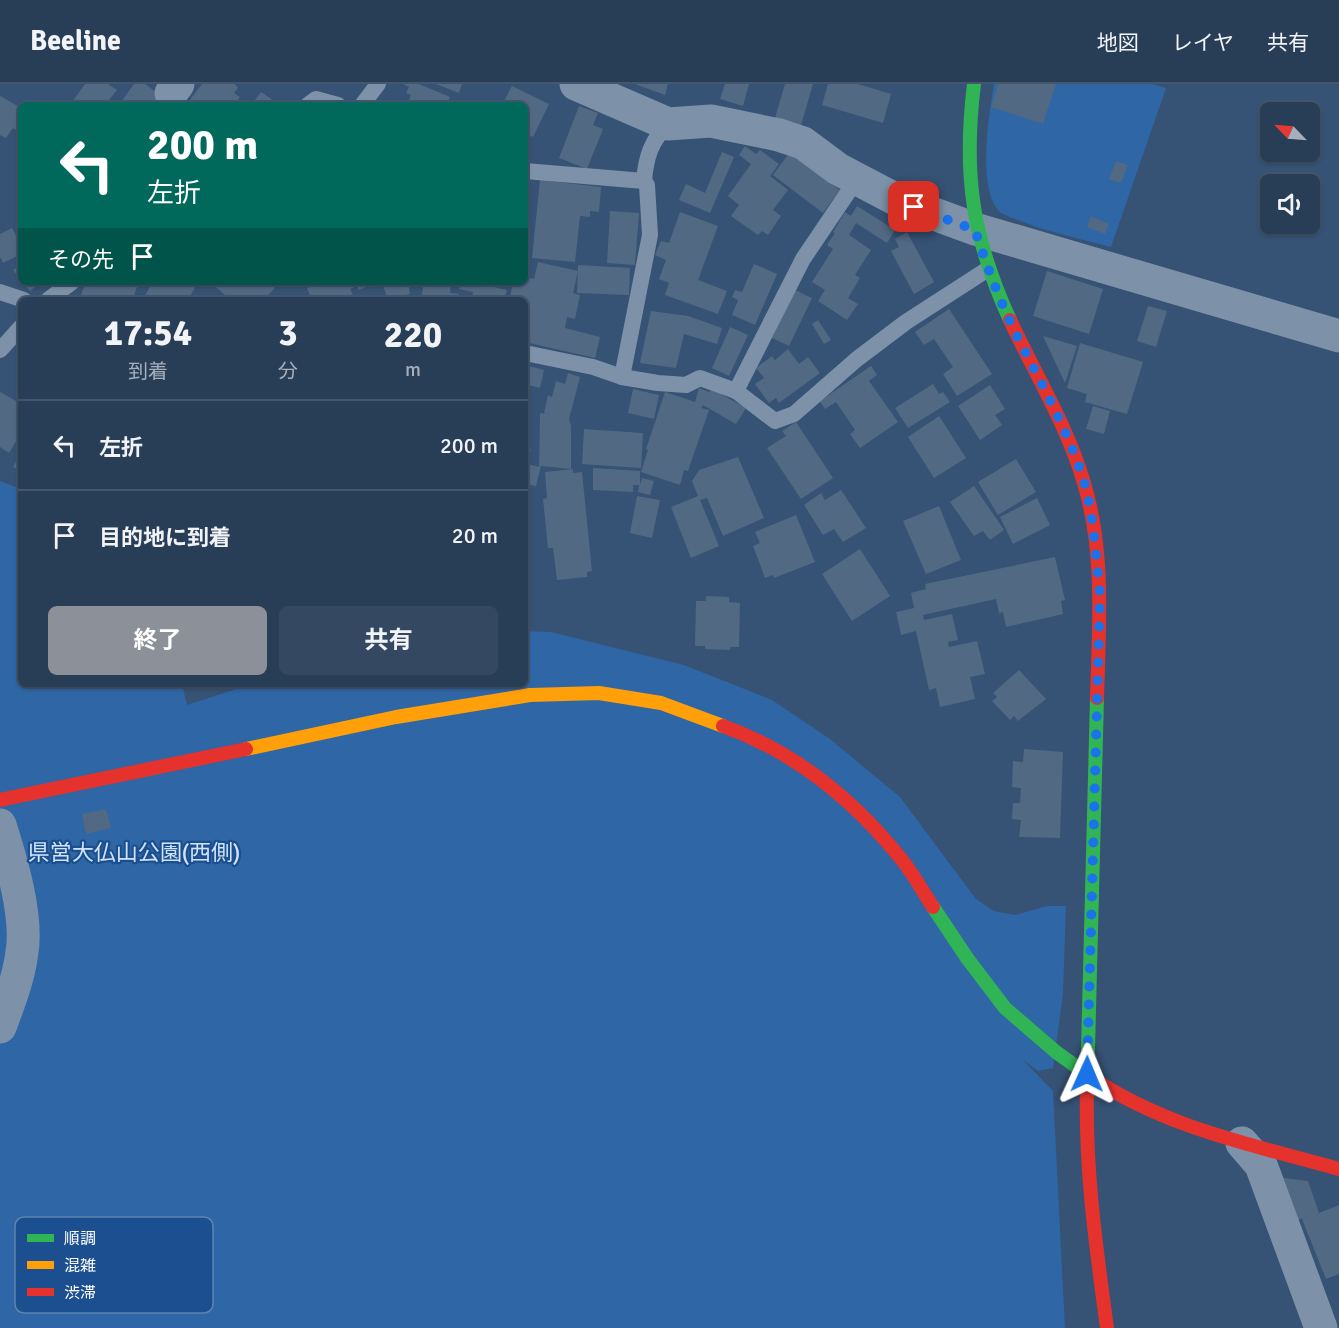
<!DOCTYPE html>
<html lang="ja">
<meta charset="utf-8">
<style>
:root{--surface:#283e57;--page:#344961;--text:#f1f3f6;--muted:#a5aeba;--line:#44576d;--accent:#8c9099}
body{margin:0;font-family:Signika,"Noto Sans JP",sans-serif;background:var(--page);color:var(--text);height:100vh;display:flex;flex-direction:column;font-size:22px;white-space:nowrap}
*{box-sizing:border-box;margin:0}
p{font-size:20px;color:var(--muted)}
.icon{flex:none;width:33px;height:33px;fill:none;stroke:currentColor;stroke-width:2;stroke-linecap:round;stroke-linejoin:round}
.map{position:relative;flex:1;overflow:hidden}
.drawer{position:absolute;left:18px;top:213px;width:510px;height:390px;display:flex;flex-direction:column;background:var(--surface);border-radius:9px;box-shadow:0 2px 4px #0004,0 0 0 2px var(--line)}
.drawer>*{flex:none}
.hud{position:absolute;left:18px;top:18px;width:510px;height:183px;border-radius:9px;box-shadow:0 2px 4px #0004,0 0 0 2px var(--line);background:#00695c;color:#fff;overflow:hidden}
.needle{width:39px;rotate:295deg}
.controls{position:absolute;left:1260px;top:18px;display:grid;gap:12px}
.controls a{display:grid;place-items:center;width:60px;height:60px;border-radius:9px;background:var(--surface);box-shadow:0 2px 4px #0004,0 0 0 2px var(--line);font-size:30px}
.pin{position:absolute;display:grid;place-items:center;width:51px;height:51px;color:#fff;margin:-26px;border-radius:12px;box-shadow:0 3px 9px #0006}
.me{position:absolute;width:66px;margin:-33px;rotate:1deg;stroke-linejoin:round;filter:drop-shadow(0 0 4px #0008)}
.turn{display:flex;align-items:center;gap:21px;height:126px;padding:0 30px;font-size:27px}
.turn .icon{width:78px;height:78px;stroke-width:2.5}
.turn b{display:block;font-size:42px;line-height:51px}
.then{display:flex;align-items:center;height:57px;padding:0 30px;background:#0003;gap:12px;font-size:22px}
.eta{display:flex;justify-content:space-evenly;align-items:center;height:102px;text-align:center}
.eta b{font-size:36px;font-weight:700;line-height:42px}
.button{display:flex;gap:12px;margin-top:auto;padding:12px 30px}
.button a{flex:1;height:69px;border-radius:9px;background:var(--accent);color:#fff;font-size:24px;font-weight:700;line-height:69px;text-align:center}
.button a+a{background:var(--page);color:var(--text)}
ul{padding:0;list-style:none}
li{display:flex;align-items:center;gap:18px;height:90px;padding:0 30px;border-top:2px solid var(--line)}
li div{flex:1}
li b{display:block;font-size:22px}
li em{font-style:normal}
header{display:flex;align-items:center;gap:36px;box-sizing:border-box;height:84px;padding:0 30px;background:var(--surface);border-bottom:2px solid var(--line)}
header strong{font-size:28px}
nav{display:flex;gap:33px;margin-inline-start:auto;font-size:21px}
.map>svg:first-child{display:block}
</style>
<header>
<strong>Beeline</strong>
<nav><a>地図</a><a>レイヤ</a><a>共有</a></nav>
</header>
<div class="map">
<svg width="1339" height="1244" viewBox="0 0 1339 1244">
<rect width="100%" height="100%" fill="#365274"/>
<g fill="#2f66a5">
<path d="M994,0H1152L1166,4L1111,163C1080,155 1048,148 1018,136C1013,134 1006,132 1001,129C976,108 989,30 994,0Z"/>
<polygon points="0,397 21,405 21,600 182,600 187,621 252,600 525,600 525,547 551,548 684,581 772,616 830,655 900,713 976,815 994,827 1015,831 1047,822 1066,822 1063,910 1053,984 1038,987 1023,976 1053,1007 1065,1244 0,1244"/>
</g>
<g fill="#526984">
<polygon points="85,0 108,0 117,6 105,21 70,21"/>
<polygon points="134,0 145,0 167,16 170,21 119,21"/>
<polygon points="202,0 235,0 238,4 234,9 240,13 234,21 186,21"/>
<polygon points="403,0 419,0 450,13 447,21 407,21 411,11 406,9 409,3"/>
<polygon points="436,0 462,0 459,9"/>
<polygon points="635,0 668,0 665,11"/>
<polygon points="725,0 749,0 743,22 720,15"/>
<polygon points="785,0 813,0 801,41 775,34"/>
<polygon points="828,0 858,0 891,10 883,39 822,21"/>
<polygon points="998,0 1056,0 1043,40 991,23"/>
<polygon points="512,2 549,20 533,53 525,49 525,21 502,21"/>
<polygon points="261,8 277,19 276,21 251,21"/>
<polygon points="0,12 21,24 21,49 13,44 6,54 0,51"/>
<polygon points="579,22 598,29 593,41 603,45 587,85 559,74"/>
<polygon points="745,62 756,70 760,66 779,80 770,92 788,106 773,126 781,132 768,151 762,147 758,151 731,132 739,121 728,112 751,80 739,71"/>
<polygon points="722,68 734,73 710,129 679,116 686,100 705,109"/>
<polygon points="790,68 840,106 823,129 773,91"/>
<polygon points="1116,77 1128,81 1121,99 1109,95"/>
<polygon points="540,96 601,103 599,128 590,127 590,133 580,132 575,178 532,174"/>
<polygon points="857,122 895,146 887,159 856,139 849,151 871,166 855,191 860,194 848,214 858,220 847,236 818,217 825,206 812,198 833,165 827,161 835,149 833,148 845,128 851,132"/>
<polygon points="610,127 639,129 635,181 607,179"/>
<polygon points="680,128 718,142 698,196 727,207 718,230 665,211 669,199 659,195 666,176 655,171 661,157 669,159"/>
<polygon points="1091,132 1109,140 1105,150 1087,143"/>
<polygon points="12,144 21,161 21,170 3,179 0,173 0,150"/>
<polygon points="907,148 934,198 914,210 891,167 899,163 895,155"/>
<polygon points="538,178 578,187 573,209 580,211 575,235 567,233 565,244 600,253 595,274 525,258 525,216 510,213 513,198 525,198 525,193 534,195"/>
<polygon points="21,180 21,197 13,186"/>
<polygon points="754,180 777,190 755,241 732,231 738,216 732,213 735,206 742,208"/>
<polygon points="578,181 630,184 629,211 577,209"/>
<polygon points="1047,187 1103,205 1089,250 1033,232"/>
<polygon points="22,198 42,198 30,207"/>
<polygon points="86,198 139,198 132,216 79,216"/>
<polygon points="149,198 198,198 188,216 143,216 151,200"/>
<polygon points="210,198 268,198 275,204 263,216 221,216 225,211"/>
<polygon points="308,198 378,198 359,206 357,202 350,205 355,216 312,216 307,204 310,203"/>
<polygon points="382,198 408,198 410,210 406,211 407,216 388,216"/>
<polygon points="424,198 451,198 450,209 459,210 458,216 421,216"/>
<polygon points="461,198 496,198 494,203 507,206 504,216 471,216 473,208 459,205"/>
<polygon points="795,206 812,214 789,262 772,254"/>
<polygon points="1148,222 1167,227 1156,263 1137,257"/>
<polygon points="949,225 992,290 957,312 943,290 953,283 934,255 924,261 915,248"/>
<polygon points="651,227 688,232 722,244 717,260 684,250 676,284 640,279"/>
<polygon points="818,236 831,256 824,260 812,240"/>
<polygon points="730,243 748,251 729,292 712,284"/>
<polygon points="1043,252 1077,262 1065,299"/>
<polygon points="1080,259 1143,278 1127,330 1085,318 1087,310 1067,304"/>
<polygon points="788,265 799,280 808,273 820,289 779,319 776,314 769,319 755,300 764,294 756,284 772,272 775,276"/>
<polygon points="525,281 544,286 540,304 525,300"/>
<polygon points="871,282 877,291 869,297 898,338 860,364 850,350 855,346 836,318 825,325 820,317"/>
<polygon points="568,289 580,293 569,335 571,342 571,385 541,382 536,402 525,400 525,364 531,365 527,380 539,383 540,329 547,330 544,329 548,311 552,313 556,297 565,300"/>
<polygon points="933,300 939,310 943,308 950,318 908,344 895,324"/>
<polygon points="990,301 1005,325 995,331 1002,341 980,356 958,322"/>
<polygon points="699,304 709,308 712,305 746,324 736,340 703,321 701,324 709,326 688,387 684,386 680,401 641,388 648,366 646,365 665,308 695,318"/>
<polygon points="633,305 659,311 654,335 628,329"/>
<polygon points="0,308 21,320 21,349 9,369 0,363"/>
<polygon points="1093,322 1110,327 1104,350 1086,345"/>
<polygon points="939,332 966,374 934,394 908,353"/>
<polygon points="796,338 833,394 801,415 767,364 786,352 782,347"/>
<polygon points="584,345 643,349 641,384 582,380"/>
<polygon points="21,368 21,387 13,383"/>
<polygon points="738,373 764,434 723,452 707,414 700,416 719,462 691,474 671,423 698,412 692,397 699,386"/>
<polygon points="1016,375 1036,408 998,431 978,398"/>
<polygon points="593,384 640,387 640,401 642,394 654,397 650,411 638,408 639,401 633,401 633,408 593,406"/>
<polygon points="573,385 573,389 582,388 592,487 587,488 587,493 557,496 553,464 548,464 543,415 547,414 545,388"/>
<polygon points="974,402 1004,446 990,456 983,447 974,452 950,418"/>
<polygon points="841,406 866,444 843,458 834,445 823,451 804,421 821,409 825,416"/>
<polygon points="637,412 660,416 652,454 630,449"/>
<polygon points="1037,414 1050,441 1013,460 1000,433"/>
<polygon points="527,418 530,460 525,460 525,419"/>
<polygon points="939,422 961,476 926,490 903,437"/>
<polygon points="796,431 815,478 774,494 773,491 765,494 753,462 760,459 755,448"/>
<polygon points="860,465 890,512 852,537 822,490"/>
<polygon points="1055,473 1065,516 1061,517 1063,530 1006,543 1003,528 999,529 996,515 923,531 924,536 952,530 958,556 948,558 949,563 977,557 985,590 970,593 975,615 940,623 936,604 929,606 916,547 901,551 896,528 914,524 911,509 926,505 925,500"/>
<polygon points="706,512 729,513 729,518 740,519 739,563 730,563 730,566 705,565 705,562 695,562 696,517 706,517"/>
<polygon points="1019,586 1046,615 1018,637 1014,632 1010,636 992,617 997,613 993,609"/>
<polygon points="1024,665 1063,668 1060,754 1019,753 1021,736 1012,735 1013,719 1020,719 1021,704 1012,703 1013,677 1023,678"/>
<polygon points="106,725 111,744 86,750 82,730"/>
<polygon points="1276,1093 1308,1097 1319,1129 1339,1121 1339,1190 1326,1195 1302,1135 1312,1131 1293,1138"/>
</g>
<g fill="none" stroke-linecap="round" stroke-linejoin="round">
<g stroke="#7d92a8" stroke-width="16">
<polyline points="308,21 316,15 338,21"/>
<polyline points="362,21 378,0"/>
<path d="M525,87L644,97C646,73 651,57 668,40"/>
<polyline points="0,208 24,216"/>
<polyline points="48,216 72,198"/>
<polyline points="0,266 21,243"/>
<polyline points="525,269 593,283 622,293 658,299 686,301 700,294 736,307 775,337 794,330 857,275 906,238 988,185"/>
<polyline points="622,293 650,151 647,101 644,97"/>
<polyline points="736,307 803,175 857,95"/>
</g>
<g stroke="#7d92a8" stroke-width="33">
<polyline points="576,0 668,40 711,37 779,51 803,59 838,85 899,117 975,145 1339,252"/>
<polyline points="171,9 178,0"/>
<path d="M0,741C11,776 28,832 22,868C19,893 9,919 0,943"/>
<polyline points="1242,1059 1261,1081 1321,1244"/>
</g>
<g stroke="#30b455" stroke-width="14">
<path d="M974,0C963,90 972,153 1010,236"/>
<polyline points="933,823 967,874 1005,924 1056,968 1088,991"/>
<polyline points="1087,1004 1097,614"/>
</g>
<polyline stroke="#ff9f0a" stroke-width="14" points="246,665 396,633 530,611 599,609 661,619 723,642"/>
<g stroke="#e5322d" stroke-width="14">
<path d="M1010,236C1035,290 1067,341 1084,399C1105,468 1099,543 1097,614"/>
<path d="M723,642C795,668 855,717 902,776C914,791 923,808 933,823"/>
<polyline points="0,716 246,665"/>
<path d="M1088,991C1162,1043 1253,1061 1339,1085"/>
<path d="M1087,1004C1085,1087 1096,1162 1107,1244"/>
</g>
</g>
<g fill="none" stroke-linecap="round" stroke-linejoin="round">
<path stroke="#1a73e8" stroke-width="10" stroke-dasharray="0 18" d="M914,123L975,146C986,180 999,215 1015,248C1040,298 1069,347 1085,401C1094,437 1096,473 1100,510L1087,990"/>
</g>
<g text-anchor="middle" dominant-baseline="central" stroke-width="4.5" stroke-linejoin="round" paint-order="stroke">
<g font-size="22" fill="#cfe3fa" stroke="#1b4f8f">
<text x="134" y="768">県営大仏山公園(西側)</text>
</g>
</g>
<rect x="15" y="1133" width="198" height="96" rx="9" fill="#1b4f8f" stroke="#5f84b1" stroke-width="1.5"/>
<rect x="27" y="1150" width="27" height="8" fill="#30b455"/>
<rect x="27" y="1177" width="27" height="8" fill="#ff9f0a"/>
<rect x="27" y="1204" width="27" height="8" fill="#e5322d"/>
<g font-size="16" fill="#fff">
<text x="64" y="1160">順調</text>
<text x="64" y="1187">混雑</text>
<text x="64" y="1214">渋滞</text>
</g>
</svg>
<div class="controls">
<a><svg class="needle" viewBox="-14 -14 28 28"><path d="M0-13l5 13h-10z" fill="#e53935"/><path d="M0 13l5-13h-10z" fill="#a5aeba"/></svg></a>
<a><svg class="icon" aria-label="sound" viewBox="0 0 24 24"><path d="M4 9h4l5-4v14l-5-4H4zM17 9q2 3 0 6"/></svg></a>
</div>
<div class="pin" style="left:914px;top:123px;background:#d93025"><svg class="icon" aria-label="arrive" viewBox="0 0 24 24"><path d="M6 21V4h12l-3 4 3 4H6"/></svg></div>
<svg class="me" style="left:1087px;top:990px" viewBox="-20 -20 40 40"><path d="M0-17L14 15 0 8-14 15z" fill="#1a73e8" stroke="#fff" stroke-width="4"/></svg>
<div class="hud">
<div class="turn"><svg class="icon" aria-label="left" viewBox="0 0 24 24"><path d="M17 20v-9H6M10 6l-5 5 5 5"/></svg><div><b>200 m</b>左折</div></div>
<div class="then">その先<svg class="icon" aria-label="arrive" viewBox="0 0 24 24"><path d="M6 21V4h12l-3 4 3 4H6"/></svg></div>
</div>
<section class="drawer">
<div class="eta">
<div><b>17:54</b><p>到着</p></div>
<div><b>3</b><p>分</p></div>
<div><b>220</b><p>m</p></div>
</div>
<ul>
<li><svg class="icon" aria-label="left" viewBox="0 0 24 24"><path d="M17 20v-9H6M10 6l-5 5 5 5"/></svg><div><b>左折</b></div><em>200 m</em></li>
<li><svg class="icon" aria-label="arrive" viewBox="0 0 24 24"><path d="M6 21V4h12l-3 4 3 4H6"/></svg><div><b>目的地に到着</b></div><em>20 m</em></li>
</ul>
<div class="button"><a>終了</a><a>共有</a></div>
</section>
</div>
